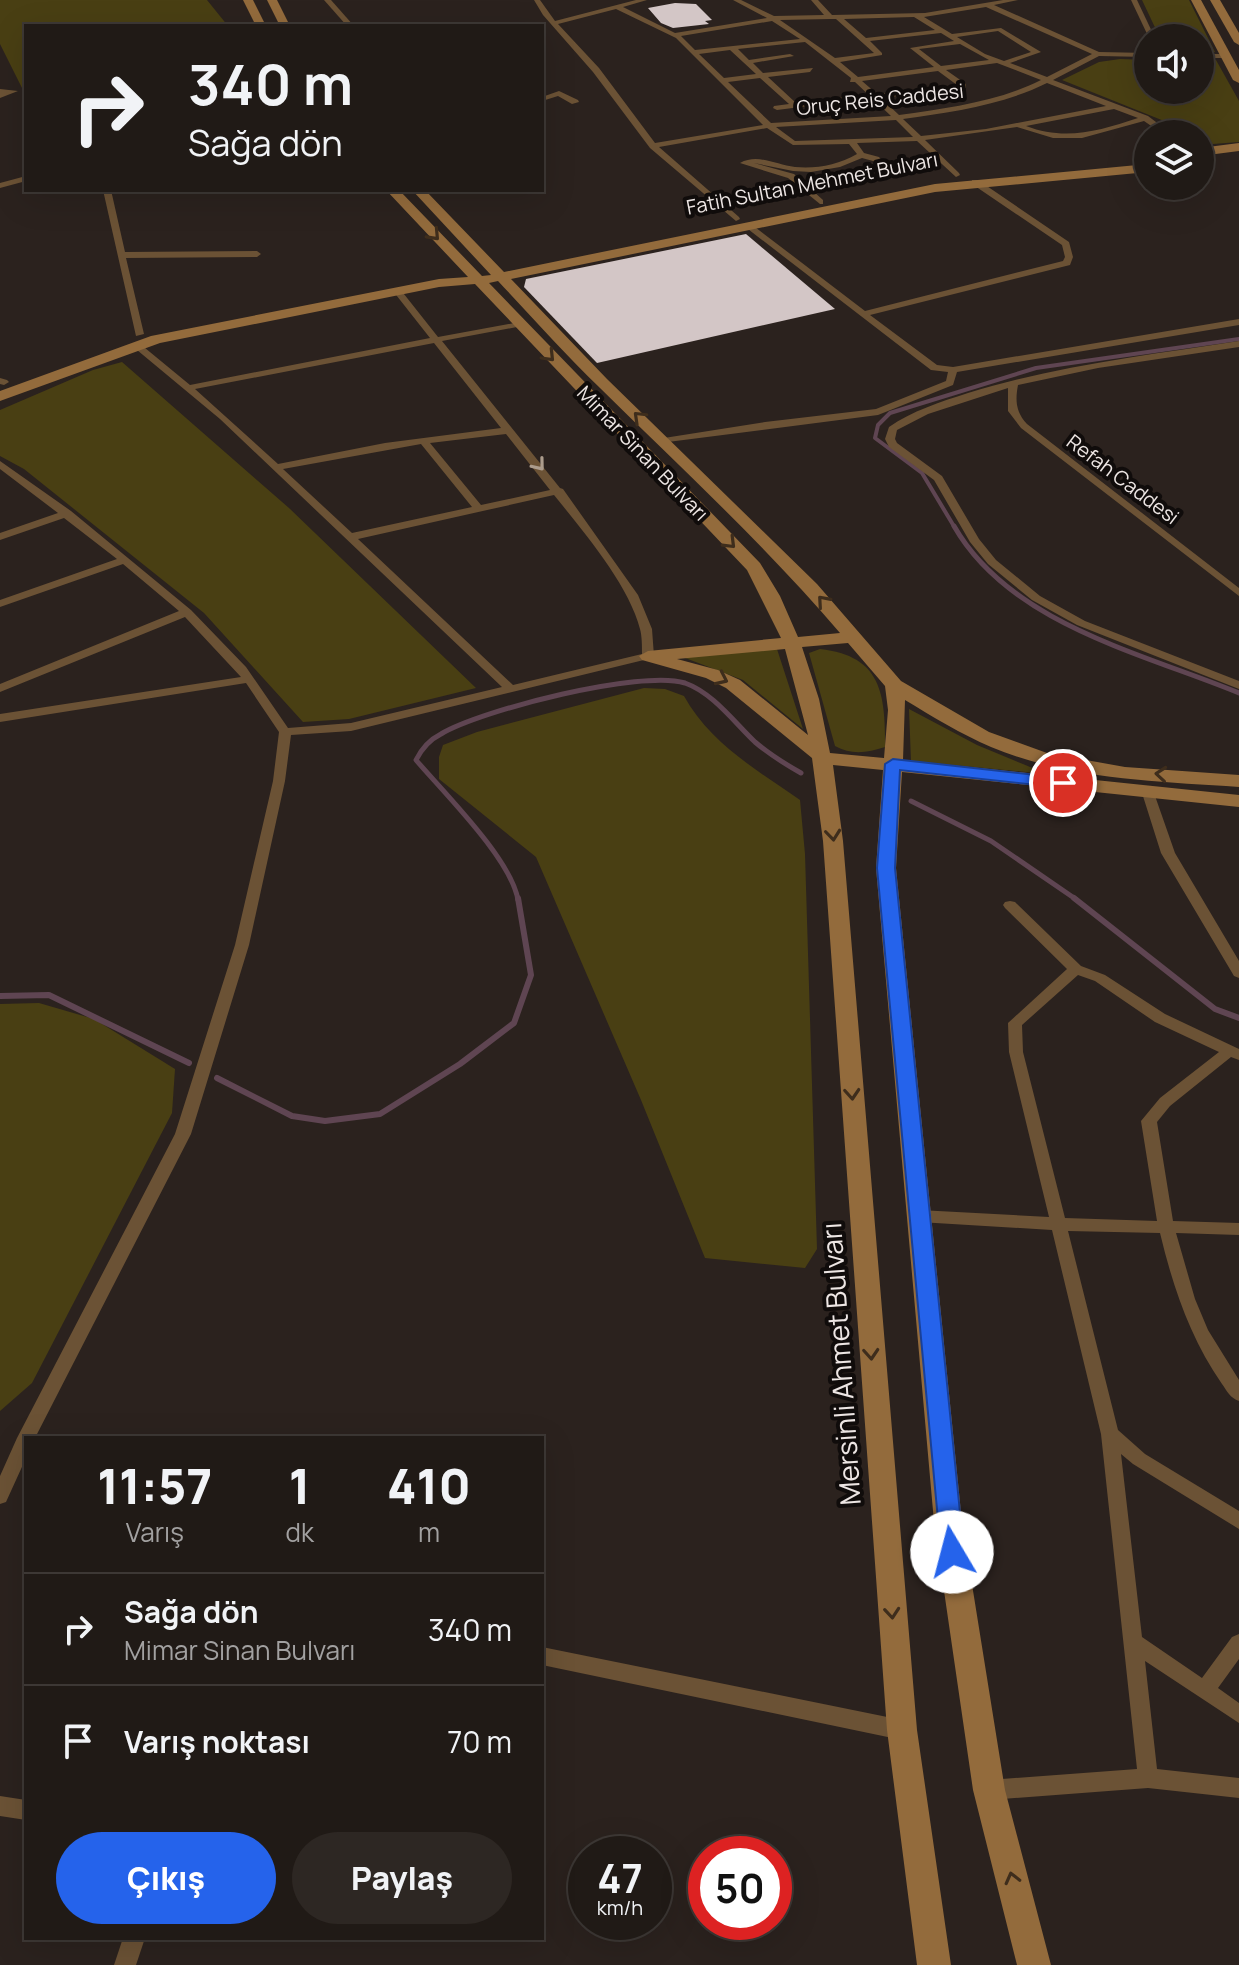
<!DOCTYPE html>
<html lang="tr">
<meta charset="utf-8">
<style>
:root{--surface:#201a16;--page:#2d2723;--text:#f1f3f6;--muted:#a2a1a1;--line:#3d3835;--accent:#2563eb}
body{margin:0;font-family:Manrope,sans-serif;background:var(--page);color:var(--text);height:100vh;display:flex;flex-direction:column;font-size:30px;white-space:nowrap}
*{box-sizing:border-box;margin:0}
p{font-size:26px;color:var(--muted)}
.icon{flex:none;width:44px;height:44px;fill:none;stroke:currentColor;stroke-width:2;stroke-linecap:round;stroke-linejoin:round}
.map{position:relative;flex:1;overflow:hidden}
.details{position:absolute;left:24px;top:1436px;width:520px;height:504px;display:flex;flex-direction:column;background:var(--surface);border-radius:0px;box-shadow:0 8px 32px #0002,0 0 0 2px var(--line)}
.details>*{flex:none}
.top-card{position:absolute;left:24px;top:24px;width:520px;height:168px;border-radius:0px;box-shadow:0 8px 32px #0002,0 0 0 2px var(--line);background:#201a16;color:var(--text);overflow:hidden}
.tools{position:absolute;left:1134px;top:24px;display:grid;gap:16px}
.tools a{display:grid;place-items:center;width:80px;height:80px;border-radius:50%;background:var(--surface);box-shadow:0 8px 32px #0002,0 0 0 2px var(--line);font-size:40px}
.speed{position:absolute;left:568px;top:1836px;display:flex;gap:16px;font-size:40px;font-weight:700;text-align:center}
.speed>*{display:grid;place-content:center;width:104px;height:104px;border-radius:50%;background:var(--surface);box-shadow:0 8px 32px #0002,0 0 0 2px var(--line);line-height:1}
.speed small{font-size:20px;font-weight:400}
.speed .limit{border:12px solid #d22;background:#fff;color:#111}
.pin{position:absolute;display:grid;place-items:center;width:68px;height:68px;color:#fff;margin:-34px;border:4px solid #fff;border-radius:50%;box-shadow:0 2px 8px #0007}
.me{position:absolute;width:88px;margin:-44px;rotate:352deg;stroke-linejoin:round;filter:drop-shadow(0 0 6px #0008)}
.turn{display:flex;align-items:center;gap:28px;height:168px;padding:0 32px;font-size:36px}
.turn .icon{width:104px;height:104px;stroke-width:2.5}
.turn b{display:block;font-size:56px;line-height:68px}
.eta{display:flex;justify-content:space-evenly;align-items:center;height:136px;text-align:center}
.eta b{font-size:48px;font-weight:800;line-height:56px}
.button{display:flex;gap:16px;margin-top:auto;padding:16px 32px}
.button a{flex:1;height:92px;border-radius:48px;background:var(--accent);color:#fff;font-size:32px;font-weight:800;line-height:92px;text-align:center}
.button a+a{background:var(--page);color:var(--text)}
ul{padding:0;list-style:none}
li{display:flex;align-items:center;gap:24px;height:112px;padding:0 32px;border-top:2px solid var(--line)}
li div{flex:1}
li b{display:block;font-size:30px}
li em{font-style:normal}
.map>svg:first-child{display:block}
</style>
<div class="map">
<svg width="1239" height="1965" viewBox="0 0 1239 1965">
<rect width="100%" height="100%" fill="#2b221e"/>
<g fill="#493f13">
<polygon points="0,0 207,0 228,26 26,26 26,134 23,90 0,44"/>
<polygon points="1142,0 1189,0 1215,52 1200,52 1200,38 1160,38"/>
<polygon points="1120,59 1148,60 1148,90 1200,90 1200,60 1216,60 1239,101 1239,142 1200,145 1200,134 1184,134 1174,125 1062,80 1099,62"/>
<polygon points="122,362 289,508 476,688 349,719 303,722 204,613 24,469 0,456 0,410 93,370"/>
<polygon points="776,646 803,729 743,680 680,656"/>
<path d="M820,649C882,656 885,694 885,747C867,753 851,755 835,746L809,653Z"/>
<path d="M644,688L665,689L684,696C710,743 758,771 800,800L805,854L817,1249L805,1268L705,1258L641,1100L536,857L439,779V757L443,745L477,732Z"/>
<polygon points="909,709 977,745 1047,774 911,761"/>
<polygon points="39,1003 94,1019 175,1069 172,1113 32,1383 0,1411 0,1004"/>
</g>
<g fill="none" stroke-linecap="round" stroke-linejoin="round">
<polyline stroke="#5f4552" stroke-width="4" points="955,528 922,473 875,438 878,425 890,413 1036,368 1239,339"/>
<g stroke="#5f4552" stroke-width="5">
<path d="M954,526C1010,624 1142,653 1239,693"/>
<polyline points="911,801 991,841 1077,900"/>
<path d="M518,900C511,859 445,794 416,760C422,748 429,740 441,734C481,710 642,669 685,683C713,693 734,722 755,742C769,754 785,764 801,773"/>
</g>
<g stroke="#5f4552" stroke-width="6">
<polyline points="1074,898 1215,1009 1239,1018"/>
<polyline points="0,996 49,995 189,1063"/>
<polyline points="217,1078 292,1116 325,1121 380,1114 460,1064 514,1023 531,975 518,898"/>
</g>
</g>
<g fill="#d3c6c6">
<polygon points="675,3 696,4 712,20 705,21 709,24 673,28 661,23 648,8"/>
<polygon points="746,234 835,309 597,363 524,287 526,279"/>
</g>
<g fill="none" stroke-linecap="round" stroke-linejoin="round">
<g fill="#6b5235" fill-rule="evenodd">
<polygon points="324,0 331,0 354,26 347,26"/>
<path d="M534,0H540L555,21L636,0H647L623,7L675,33L767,18L733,0H741L774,16L824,15L811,0H818L832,15L925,13L1003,0H1018L994,5L1099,52L1148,53V57L1099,56L1053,80L1148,116L1172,134H1163L1144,121L1082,138H1053L1017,127L925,140L959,173L960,175L956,177L917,141L857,143L864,153L879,157L887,167L883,169L873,161L862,158L840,167L811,172L793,171L754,163L794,174L823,200V204H820L788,178L740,163C758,153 776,165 795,167C816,169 838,165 857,154L849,144L793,145L767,128L659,147L739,217L740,219L736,221L650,148L593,72L543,15ZM986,7L1092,54L1047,77L1010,63L1041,52L1001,28L952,34L924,17ZM616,9L676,38L763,125L655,143L599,68L558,24ZM914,17L935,30L866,38L844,19ZM830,19H836L874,53L835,58L780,20ZM772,21L800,39L695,50L681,36ZM998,31L1031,52L1004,61L985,54L957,37ZM941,33L954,41L910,48L934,67L858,77L840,62L882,55V53L870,41ZM805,42L851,78L850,82H855L891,116L771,123L728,82L760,78L789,104L774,106L773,108L777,110L848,101L849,99L845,97L796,103L768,77L810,72L813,68L763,73L753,63L794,56L790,54L749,60L738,49ZM960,44L989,60L941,66L919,49ZM730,50L756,74L724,78L699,54ZM997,63L1041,80C997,102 947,108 899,115L881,98L966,88V84L946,70ZM938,71L957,85L877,94L862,81ZM1047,83L1106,106L986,129L921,136L903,119C952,112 1003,105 1047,83ZM1114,109L1138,118C1099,131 1065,141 1026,126ZM896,120L913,137L795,141L776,127Z"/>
<polygon points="1131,0 1137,0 1155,38 1149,38"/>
<polygon points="1200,54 1226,54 1230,56 1226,58 1200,58"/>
<polygon points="0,89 18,91 0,98"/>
<polygon points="559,91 578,100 579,102 572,104 558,96 542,101 542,97"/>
<polygon points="26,176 26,181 0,188 0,183"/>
<polygon points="972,180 978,180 1069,242 1073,257 1070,265 870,315 937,365 953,367 1239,319 1239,325 957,372 953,385 878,415 660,443 659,441 664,438 765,422 876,409 946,381 948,372 931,370 744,226 751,224 865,311 1063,261 1065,257 1062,245 972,184"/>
<polygon points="103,190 111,190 125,252 257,251 261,254 257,257 126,258 144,334 136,336"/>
<path d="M397,288L400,289L438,337L520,322L522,324L517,327L442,341L560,488L563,489L638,595L652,629L654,656L648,659L351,731L291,735L285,781L249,945L191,1134L35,1438H26V1458L6,1502L0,1504V1476L17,1438L175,1134L235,945L273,781L279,732L246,683L0,722V714L241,677L185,617L0,692V684L179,611L123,564L0,607V600L117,559L64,518L0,540V533L58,513L0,469V461L71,511L191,610L246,667L288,728L351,723L502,687L220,419L131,345L139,343L190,385L430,338L393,291ZM434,343L501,428L385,443L278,464L195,389ZM506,434L550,490L481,505L430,443ZM421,444L472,507L352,533L283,469ZM554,495C583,531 629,585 640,629C642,636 642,646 642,654L513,685L358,539Z"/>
<path d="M1239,341V347L1098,368L1018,385C1015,401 1016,412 1027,424L1239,588V596L1021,428L1008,411V388L928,414L897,430L895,439L897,443L942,476L979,539L996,560L1040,596L1085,621L1239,681V689L1077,625L1032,600L988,564L970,542L934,480L889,447L885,439L889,427C912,411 940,402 968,393C1055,366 1148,355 1239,341Z"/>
<polygon points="0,378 7,380 9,382 4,385 0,384"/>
<polygon points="1148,789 1154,793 1175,853 1239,961 1239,978 1234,976 1161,853 1142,793"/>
<path d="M1010,901L1015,902L1081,966L1105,975L1165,1014L1239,1049V1060L1231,1057L1170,1106L1157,1122L1173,1221L1239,1223V1235L1176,1233L1195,1299L1208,1330L1239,1380V1401C1230,1398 1227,1391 1222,1384C1190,1338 1173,1287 1160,1233L1068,1231L1118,1430L1145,1454L1239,1511V1529L1133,1464L1121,1454L1142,1637L1202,1678L1232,1637L1239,1634V1659L1218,1688L1239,1703V1723L1145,1661L1157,1769L1239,1778V1798L1148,1788L989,1800L982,1797L979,1790L982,1783L989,1780L1137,1769L1101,1434L1052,1230L919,1222L913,1220L911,1216L913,1212L919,1210L1049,1217L1009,1052L1008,1023L1067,969L1005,908L1003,905L1005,902ZM1078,975L1095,981L1155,1022L1219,1052L1160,1098L1141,1121L1157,1221L1065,1218L1023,1052L1022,1025Z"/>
<polygon points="542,1647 902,1720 909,1723 912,1730 909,1737 902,1740 542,1665"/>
<polygon points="0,1796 26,1800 26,1820 0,1816"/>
<polygon points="123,1938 145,1938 136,1965 114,1965"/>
</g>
<g fill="#936b3c" fill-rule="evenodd">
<polygon points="243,0 253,0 266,26 256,26"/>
<polygon points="267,0 277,0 290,26 280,26"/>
<polygon points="1191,0 1201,0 1239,70 1239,83 1233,80"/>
<polygon points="1210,0 1220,0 1239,33 1239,45 1234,42"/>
<polygon points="1239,143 1239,151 1200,156 1200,148"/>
<path d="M1148,164V172L935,192L511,279L607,379L817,584L901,681L989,732L1047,753L1125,767L1239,775V787C1155,781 1070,780 991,747C961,734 933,717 905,700L903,760L1239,795V807L902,772L896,868L962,1522L1005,1790L1051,1965H1017L973,1790L934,1522L876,868L883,770L833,765L843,841L917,1730L951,1965H917L887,1730L823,841L812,758L726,688L706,678L642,660L639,656L648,651L781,638L747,570L475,284L439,287L160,343L0,401V391L151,336L439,279L468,277L386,190H399L482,276L491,275L412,190H425L504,272L935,184ZM498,281C532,317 565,354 600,388C681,468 766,546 840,633L798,637L780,596L760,563L489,283ZM848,643L885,686L888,710L884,758L830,753L819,699L802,647ZM785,649L808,735L740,680L718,670L677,659Z"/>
</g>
</g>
<defs><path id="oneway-chevron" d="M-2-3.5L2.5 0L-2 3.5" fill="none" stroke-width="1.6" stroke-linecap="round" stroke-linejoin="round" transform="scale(2)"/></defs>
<g stroke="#3e2d1c">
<use href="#oneway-chevron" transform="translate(434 235) rotate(47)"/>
<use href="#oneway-chevron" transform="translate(549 356) rotate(46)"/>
<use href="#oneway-chevron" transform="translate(639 417) rotate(-136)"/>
<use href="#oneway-chevron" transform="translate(730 543) rotate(45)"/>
<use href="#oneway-chevron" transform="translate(823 601) rotate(-131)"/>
<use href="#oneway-chevron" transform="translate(722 679) rotate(25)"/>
<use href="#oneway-chevron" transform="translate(1161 774) rotate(-175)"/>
<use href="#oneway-chevron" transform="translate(833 835) rotate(84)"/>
<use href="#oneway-chevron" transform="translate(852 1094) rotate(86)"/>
<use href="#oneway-chevron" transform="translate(871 1354) rotate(86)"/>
<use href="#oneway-chevron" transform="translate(892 1613) rotate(85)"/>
<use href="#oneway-chevron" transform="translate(1012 1878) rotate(-104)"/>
</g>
<use stroke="#ac9c8c" href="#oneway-chevron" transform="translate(539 465) rotate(51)"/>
<polygon fill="#2563eb" stroke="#184099" stroke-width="2" points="893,759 1063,778 1071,783 1063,788 900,770 895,868 964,1552 961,1560 952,1563 944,1560 941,1552 877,868 885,764"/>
<g text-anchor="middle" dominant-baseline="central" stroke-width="8" stroke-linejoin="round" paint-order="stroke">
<g font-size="20" fill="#ede6e4" stroke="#100c0b">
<text transform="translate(880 99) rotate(-6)">Oruç Reis Caddesi</text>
<text transform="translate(812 183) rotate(-11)">Fatih Sultan Mehmet Bulvarı</text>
<text transform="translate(643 453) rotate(46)">Mimar Sinan Bulvarı</text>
<text transform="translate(1123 479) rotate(37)">Refah Caddesi</text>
</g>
<g font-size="28" fill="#ede6e4" stroke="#100c0b">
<text transform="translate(840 1364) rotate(-94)">Mersinli Ahmet Bulvarı</text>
</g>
</g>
</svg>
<div class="tools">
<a><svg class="icon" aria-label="sound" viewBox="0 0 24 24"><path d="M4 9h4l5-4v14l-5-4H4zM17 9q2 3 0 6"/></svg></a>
<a><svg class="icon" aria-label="layers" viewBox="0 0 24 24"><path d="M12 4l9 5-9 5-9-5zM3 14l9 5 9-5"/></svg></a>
</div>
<div class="speed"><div>47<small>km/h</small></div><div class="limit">50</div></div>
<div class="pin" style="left:1063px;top:783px;background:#d93025"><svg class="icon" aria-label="arrive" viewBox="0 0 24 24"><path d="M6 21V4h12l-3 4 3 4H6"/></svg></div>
<svg class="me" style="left:952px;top:1552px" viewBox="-20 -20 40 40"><circle r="19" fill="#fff"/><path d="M0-13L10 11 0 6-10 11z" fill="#2563eb"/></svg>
<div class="top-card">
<div class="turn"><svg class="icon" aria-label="right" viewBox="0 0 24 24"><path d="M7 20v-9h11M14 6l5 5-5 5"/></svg><div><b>340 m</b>Sağa dön</div></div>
</div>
<section class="details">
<div class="eta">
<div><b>11:57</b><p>Varış</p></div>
<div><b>1</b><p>dk</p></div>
<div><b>410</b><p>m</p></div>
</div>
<ul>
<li><svg class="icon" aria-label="right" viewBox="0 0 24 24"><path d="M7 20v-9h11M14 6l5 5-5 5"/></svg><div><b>Sağa dön</b><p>Mimar Sinan Bulvarı</p></div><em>340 m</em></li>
<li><svg class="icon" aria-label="arrive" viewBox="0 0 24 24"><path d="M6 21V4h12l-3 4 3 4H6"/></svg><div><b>Varış noktası</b></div><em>70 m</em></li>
</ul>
<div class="button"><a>Çıkış</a><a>Paylaş</a></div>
</section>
</div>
